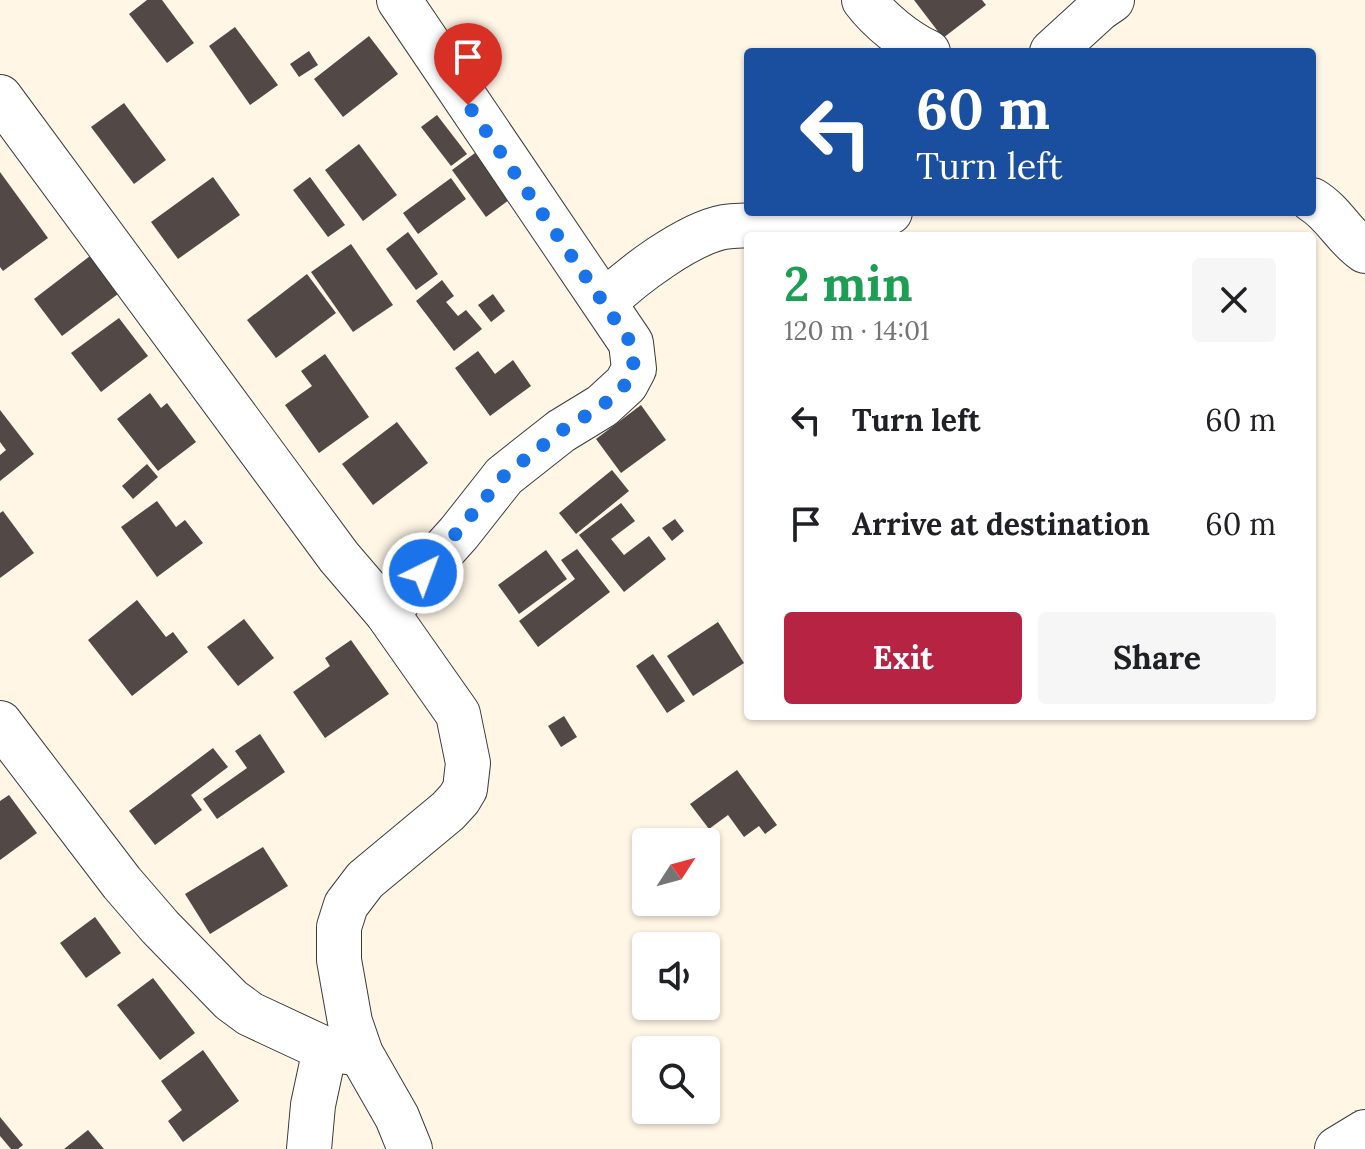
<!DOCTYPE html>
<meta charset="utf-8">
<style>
:root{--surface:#fff;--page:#f6f6f6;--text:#202124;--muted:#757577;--accent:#b72443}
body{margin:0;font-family:Lora,serif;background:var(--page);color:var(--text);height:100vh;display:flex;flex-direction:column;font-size:30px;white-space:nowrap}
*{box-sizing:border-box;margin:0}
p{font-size:26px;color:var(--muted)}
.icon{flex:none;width:44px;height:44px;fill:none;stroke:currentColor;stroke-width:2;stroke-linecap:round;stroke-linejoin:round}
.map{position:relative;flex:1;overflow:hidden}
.sheet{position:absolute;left:744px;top:232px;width:572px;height:488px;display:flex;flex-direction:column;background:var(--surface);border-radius:8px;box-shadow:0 2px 6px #0004}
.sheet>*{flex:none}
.guide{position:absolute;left:744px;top:48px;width:572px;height:168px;border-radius:8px;box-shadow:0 2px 6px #0004;background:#1a4fa0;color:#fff;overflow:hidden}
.needle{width:52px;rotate:54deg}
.buttons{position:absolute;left:632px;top:828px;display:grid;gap:16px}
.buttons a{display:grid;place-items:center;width:88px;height:88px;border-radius:8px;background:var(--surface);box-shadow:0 2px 6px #0004;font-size:40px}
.pin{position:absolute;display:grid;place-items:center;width:68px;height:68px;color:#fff;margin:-82px -34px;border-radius:50% 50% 50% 0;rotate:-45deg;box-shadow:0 0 8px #0007}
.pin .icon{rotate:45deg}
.me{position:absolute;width:88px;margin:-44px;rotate:42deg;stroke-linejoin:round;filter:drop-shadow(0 0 6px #0008)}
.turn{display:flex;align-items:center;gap:28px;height:168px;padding:0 40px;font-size:36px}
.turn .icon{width:104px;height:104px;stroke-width:2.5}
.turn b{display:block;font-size:56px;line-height:68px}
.round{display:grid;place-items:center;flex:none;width:84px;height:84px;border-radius:8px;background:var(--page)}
.headline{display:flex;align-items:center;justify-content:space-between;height:136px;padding:0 40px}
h1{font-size:48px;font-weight:700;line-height:60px;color:#1e9e55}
.button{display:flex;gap:16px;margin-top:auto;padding:16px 40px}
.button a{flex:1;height:92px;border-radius:8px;background:var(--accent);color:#fff;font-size:32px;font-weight:700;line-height:92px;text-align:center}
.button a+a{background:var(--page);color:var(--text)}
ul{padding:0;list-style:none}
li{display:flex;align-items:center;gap:24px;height:104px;padding:0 40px}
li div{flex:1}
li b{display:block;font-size:30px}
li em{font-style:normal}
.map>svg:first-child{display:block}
</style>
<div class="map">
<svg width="1365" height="1149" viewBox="0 0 1365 1149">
<rect width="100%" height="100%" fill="#fff6e6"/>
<g fill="#524946">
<polygon points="147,0 162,0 194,43 167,63 129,14"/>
<polygon points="914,0 982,0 986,5 943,38"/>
<polygon points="235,27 278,85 250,105 209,46"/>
<polygon points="369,36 398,74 343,117 314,79"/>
<polygon points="309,51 318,65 299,77 290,64"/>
<polygon points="124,103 166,160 134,184 91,127"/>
<polygon points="437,115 467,154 451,166 421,127"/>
<polygon points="359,144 397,195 363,221 325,170"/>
<polygon points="475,153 509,200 486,217 452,170"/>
<polygon points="0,172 48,238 3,271 0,267"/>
<polygon points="213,177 240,215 178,259 151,222"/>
<polygon points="310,177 345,225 328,237 293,190"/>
<polygon points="451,178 466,199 418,234 403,213"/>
<polygon points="408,232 438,274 416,290 386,249"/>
<polygon points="351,244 393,305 353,332 311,272"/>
<polygon points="90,256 118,294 62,336 34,299"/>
<polygon points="307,274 336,313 276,358 247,320"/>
<polygon points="442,280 454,296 446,302 458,316 466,310 482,329 454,351 416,301"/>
<polygon points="493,294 505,311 491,322 478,305"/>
<polygon points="119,318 148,356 101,392 71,353"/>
<polygon points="478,351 495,374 513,360 531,386 490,416 455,368"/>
<polygon points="325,354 369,417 319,453 285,405 312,386 301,371"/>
<polygon points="150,393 161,408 167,403 196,442 158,471 117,419"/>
<polygon points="641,405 666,440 621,473 596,439"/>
<polygon points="0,410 34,454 0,481 0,455 6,450 0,442"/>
<polygon points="397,422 428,463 373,505 342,464"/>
<polygon points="147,464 158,477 133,499 122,486"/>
<polygon points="612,470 629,491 576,534 559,513"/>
<polygon points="157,501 176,527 185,520 203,543 157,577 121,527"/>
<polygon points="621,503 635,521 611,539 624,555 649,536 666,559 624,592 579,535"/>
<polygon points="3,511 34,553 0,578 0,513"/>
<polygon points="675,519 684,531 672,541 662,528"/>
<polygon points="577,549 610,592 538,647 519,621 575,579 561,560"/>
<polygon points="546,550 567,579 519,614 498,585"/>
<polygon points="137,600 166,637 173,632 188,652 132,696 88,640"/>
<polygon points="244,619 274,658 238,686 207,647"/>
<polygon points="718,622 744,663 693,696 667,656"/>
<polygon points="351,640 389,694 325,738 293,692 330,666 325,658"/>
<polygon points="653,654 685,701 667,713 636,666"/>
<polygon points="564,716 577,737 561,747 548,726"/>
<polygon points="260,734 285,772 217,819 203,799 247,768 235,751"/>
<polygon points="213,748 228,767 191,795 202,810 155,845 129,811"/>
<polygon points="737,770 777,825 765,834 759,826 744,837 728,815 709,829 690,804"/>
<polygon points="9,795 37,833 0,860 0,801"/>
<polygon points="263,847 288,886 210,934 185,894"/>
<polygon points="95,917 121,953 86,978 60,943"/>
<polygon points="153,978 195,1033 160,1060 117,1005"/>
<polygon points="203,1050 239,1101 183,1142 168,1121 182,1110 161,1081"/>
<polygon points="0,1117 23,1145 18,1149 11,1149 0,1136"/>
<polygon points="88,1130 104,1149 64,1149"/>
</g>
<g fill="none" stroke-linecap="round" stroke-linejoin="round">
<g stroke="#3c3c3c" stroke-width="46">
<g id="minor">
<path d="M864,0C879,20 906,42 928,52"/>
<polyline points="1052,52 1099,9 1112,0"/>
<polyline points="0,97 339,557 387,613 458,714 468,763 465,789 459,799 448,811 365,880 346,905 339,927 339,960 350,1022 361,1054 397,1117 410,1149"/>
<path d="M1312,200C1334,213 1344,237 1365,251"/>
<path d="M605,302C632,276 687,234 724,227C740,225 757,225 773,225C813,223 851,221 890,212"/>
<polyline points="387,613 459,533 504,476 561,431 602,406 626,384 634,369 631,343 399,0"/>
<polyline points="0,723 122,883 160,927 231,1000 250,1014 325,1049 361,1054"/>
<polyline points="309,1149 313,1105 325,1049"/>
<polyline points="1337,1149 1365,1132"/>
</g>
</g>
<use href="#minor" stroke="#fff" stroke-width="44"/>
</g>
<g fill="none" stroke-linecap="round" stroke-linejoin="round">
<polyline stroke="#1a73e8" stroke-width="14" stroke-dasharray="0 25.2" points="423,573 504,476 561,431 602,406 626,384 634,369 631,343 468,105"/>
</g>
</svg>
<div class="buttons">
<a><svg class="needle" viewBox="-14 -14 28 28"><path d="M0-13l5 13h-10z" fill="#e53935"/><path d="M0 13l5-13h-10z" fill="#757577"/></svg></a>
<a><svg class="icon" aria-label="sound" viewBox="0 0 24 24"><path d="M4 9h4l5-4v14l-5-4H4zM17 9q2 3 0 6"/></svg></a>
<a><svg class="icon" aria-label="search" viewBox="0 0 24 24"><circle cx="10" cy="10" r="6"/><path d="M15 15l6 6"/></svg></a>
</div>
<div class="pin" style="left:468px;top:105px;background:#d93025"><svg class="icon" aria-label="arrive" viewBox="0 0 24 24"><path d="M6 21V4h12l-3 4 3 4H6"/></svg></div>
<svg class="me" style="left:423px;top:573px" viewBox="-20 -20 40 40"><circle r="17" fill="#1a73e8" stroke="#fff" stroke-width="3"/><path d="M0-11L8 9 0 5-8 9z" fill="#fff"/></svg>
<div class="guide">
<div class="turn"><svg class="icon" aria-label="left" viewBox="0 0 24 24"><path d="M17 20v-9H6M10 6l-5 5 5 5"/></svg><div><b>60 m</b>Turn left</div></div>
</div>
<section class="sheet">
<div class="headline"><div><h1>2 min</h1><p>120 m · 14:01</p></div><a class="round"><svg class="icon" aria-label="close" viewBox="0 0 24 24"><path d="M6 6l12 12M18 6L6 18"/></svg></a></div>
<ul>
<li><svg class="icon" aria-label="left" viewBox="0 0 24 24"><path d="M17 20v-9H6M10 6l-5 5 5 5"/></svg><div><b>Turn left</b></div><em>60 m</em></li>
<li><svg class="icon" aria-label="arrive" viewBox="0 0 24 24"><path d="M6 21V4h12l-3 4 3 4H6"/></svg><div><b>Arrive at destination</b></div><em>60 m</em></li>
</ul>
<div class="button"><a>Exit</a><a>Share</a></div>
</section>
</div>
